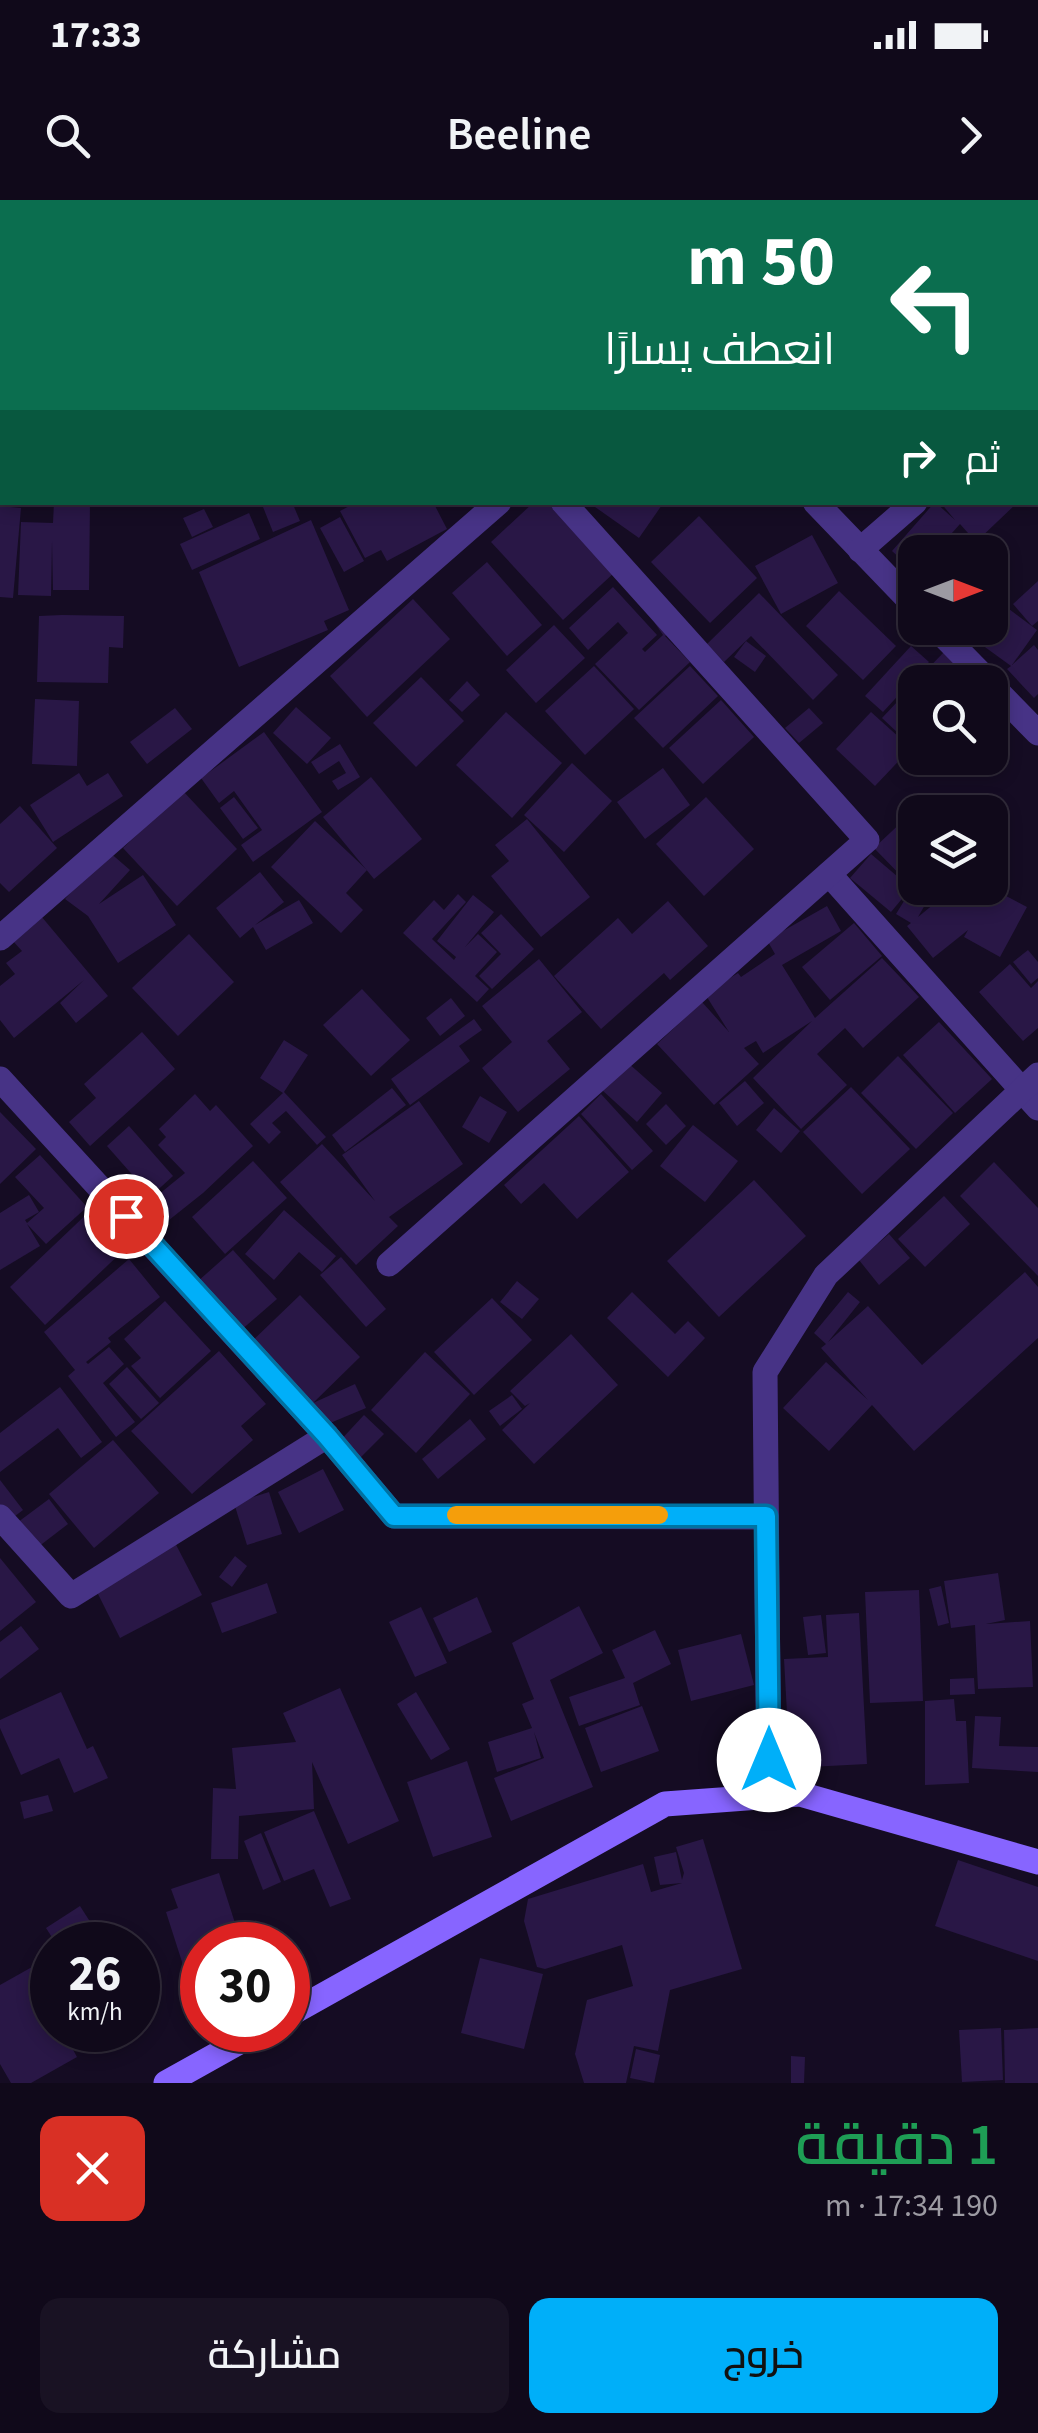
<!DOCTYPE html>
<html lang="ar">
<meta charset="utf-8">
<style>
:root{--surface:#10091a;--page:#191223;--text:#f1f3f6;--muted:#9c9aa2;--line:#302a39;--accent:#00aff9}
body{margin:0;font-family:"Source Sans 3",Cairo,sans-serif;background:var(--page);color:var(--text);direction:rtl;height:100vh;display:flex;flex-direction:column;font-size:38px;white-space:nowrap}
*{box-sizing:border-box;margin:0}
p{font-size:32px;color:var(--muted)}
.icon{flex:none;width:55px;height:55px;fill:none;stroke:currentColor;stroke-width:2;stroke-linecap:round;stroke-linejoin:round}
.map{position:relative;height:1883px;overflow:hidden;direction:ltr}
.sheet{display:flex;flex-direction:column;background:var(--surface);flex:1}
.sheet>*{flex:none}
.guide{position:absolute;left:0px;top:0px;width:1040px;height:305px;box-shadow:0 5px 15px #0003,0 0 0 2px var(--line);direction:rtl;background:#0b6e4f;color:#fff;overflow:hidden}
.needle{width:65px;rotate:90deg}
.buttons{position:absolute;left:898px;top:335px;display:grid;gap:20px}
.buttons a{display:grid;place-items:center;width:110px;height:110px;border-radius:20px;background:var(--surface);box-shadow:0 5px 15px #0003,0 0 0 2px var(--line);font-size:50px}
.speed{position:absolute;left:30px;top:1722px;display:flex;gap:20px;font-size:50px;font-weight:700;text-align:center}
.speed>*{display:grid;place-content:center;width:130px;height:130px;border-radius:50%;background:var(--surface);box-shadow:0 5px 15px #0003,0 0 0 2px var(--line);line-height:1}
.speed small{font-size:25px;font-weight:400}
.speed .limit{border:15px solid #d22;background:#fff;color:#111}
.pin{position:absolute;display:grid;place-items:center;width:85px;height:85px;color:#fff;margin:-42px;border:5px solid #fff;border-radius:50%;box-shadow:0 2px 10px #0007}
.me{position:absolute;width:110px;margin:-55px;rotate:0deg;stroke-linejoin:round;filter:drop-shadow(0 0 8px #0008)}
.turn{display:flex;align-items:center;gap:35px;height:210px;padding:0 40px;font-size:45px}
.turn .icon{width:130px;height:130px;stroke-width:2.5}
.turn b{display:block;font-size:70px;line-height:85px}
.then{display:flex;align-items:center;height:95px;padding:0 40px;background:#0003;gap:20px;font-size:38px}
.round{display:grid;place-items:center;flex:none;width:105px;height:105px;border-radius:20px;background:var(--page)}
.head{display:flex;align-items:center;justify-content:space-between;height:170px;padding:0 40px}
h1{font-size:60px;font-weight:600;line-height:75px;color:#1e9e55}
.primary-button{display:flex;gap:20px;margin-top:auto;padding:20px 40px}
.primary-button a{flex:1;height:115px;border-radius:20px;background:var(--accent);color:#111;font-size:40px;font-weight:600;line-height:115px;text-align:center}
.primary-button a+a{background:var(--page);color:var(--text)}
.status{display:flex;justify-content:space-between;align-items:center;height:70px;padding:0 50px;background:var(--surface);direction:ltr}
.status svg{height:28px;fill:currentColor}
header{display:flex;justify-content:space-between;align-items:center;height:130px;padding:0 40px;background:var(--surface);font-size:45px;font-weight:600}
.map>svg:first-child{display:block}
</style>
<div class="status"><b>17:33</b><svg viewBox="0 0 49 12"><path d="M0 12V9h3v3zM5 12V6h3v6zM10 12V3h3v9zM15 12V0h3v12zM26 1h20v11H26zM47 4h2v5h-2z"/></svg></div>
<header><svg class="icon" aria-label="forward" viewBox="0 0 24 24"><path d="M9 5l7 7-7 7"/></svg>Beeline<svg class="icon" aria-label="search" viewBox="0 0 24 24"><circle cx="10" cy="10" r="6"/><path d="M15 15l6 6"/></svg></header>
<div class="map">
<svg width="1038" height="1883" viewBox="0 0 1038 1883">
<rect width="100%" height="100%" fill="#150c23"/>
<g fill="#291746">
<polygon points="54,302 90,302 89,390 53,390 52,341 51,396 18,395 21,322 53,323"/>
<polygon points="261,302 292,302 300,321 273,332"/>
<polygon points="357,302 433,302 447,329 387,361 381,350 365,358 340,311"/>
<polygon points="534,302 552,302 615,372 563,420 491,342"/>
<polygon points="588,302 664,302 639,338"/>
<polygon points="935,302 955,320 940,302 1018,302 976,342 960,324 935,352 915,352 915,372 892,351"/>
<polygon points="0,306 21,308 13,398 0,397"/>
<polygon points="204,309 213,327 192,337 183,318"/>
<polygon points="249,313 260,339 192,370 180,344"/>
<polygon points="699,316 757,378 710,423 651,362"/>
<polygon points="340,317 364,361 344,372 320,328"/>
<polygon points="311,320 349,410 324,421 328,430 239,467 199,372"/>
<polygon points="812,335 838,383 781,414 755,366"/>
<polygon points="487,362 542,425 507,456 452,393"/>
<polygon points="1038,381 1038,421 1032,426 1013,404"/>
<polygon points="613,387 657,435 642,449 645,452 663,435 648,413 680,425 665,436 690,462 639,510 595,464 628,433 618,422 588,450 569,428"/>
<polygon points="839,391 896,446 863,480 806,426"/>
<polygon points="759,393 838,475 813,500 751,436 724,462 707,444"/>
<polygon points="413,399 450,439 367,517 330,476"/>
<polygon points="1005,406 1037,430 1012,465 1034,445 1038,450 1038,494 1034,498 1007,469 1011,466 978,442"/>
<polygon points="62,415 124,416 123,448 109,447 108,483 37,482 39,416"/>
<polygon points="554,425 585,458 536,503 506,470"/>
<polygon points="746,441 766,456 755,472 734,457"/>
<polygon points="911,446 929,462 883,512 865,496"/>
<polygon points="945,451 978,482 915,482"/>
<polygon points="594,466 634,509 585,555 545,511"/>
<polygon points="690,466 718,496 663,548 634,518"/>
<polygon points="421,477 464,521 416,567 373,523"/>
<polygon points="467,481 480,495 462,512 449,500"/>
<polygon points="915,483 915,549 882,518"/>
<polygon points="35,499 79,501 77,566 32,564"/>
<polygon points="721,500 754,537 703,584 669,548"/>
<polygon points="296,507 331,538 307,564 273,533"/>
<polygon points="175,508 192,529 147,564 130,542"/>
<polygon points="809,508 823,523 799,543 785,528"/>
<polygon points="506,512 562,563 512,618 456,565"/>
<polygon points="871,512 911,548 875,586 836,549"/>
<polygon points="264,532 322,612 253,662 241,645 262,630 234,591 219,603 201,578"/>
<polygon points="340,544 360,577 338,590 332,581 346,573 339,561 319,574 311,562"/>
<polygon points="572,563 612,601 564,652 524,615"/>
<polygon points="663,568 690,605 645,639 617,602"/>
<polygon points="79,573 87,586 108,573 123,596 53,642 30,605"/>
<polygon points="371,577 422,639 374,679 323,617"/>
<polygon points="183,591 237,649 177,706 123,648"/>
<polygon points="234,597 258,628 243,639 220,608"/>
<polygon points="706,597 754,649 704,696 656,644"/>
<polygon points="923,602 933,612 915,612 915,680 910,685 874,648"/>
<polygon points="20,606 57,648 9,692 0,683 0,624"/>
<polygon points="527,619 590,697 541,737 491,676 509,661 495,645"/>
<polygon points="315,621 367,670 346,693 363,710 341,733 271,667"/>
<polygon points="108,651 130,670 99,704 143,675 176,725 118,763 88,716 65,699"/>
<polygon points="871,654 911,688 891,712 850,678"/>
<polygon points="260,672 284,702 255,725 299,700 313,723 266,750 253,727 240,738 216,708"/>
<polygon points="912,688 929,698 918,717 951,690 957,697 962,688 991,688 1027,707 1000,757 964,737 968,730 933,758 907,726 911,723 896,714"/>
<polygon points="458,694 466,702 432,739 454,760 456,757 437,741 473,695 494,712 465,747 478,734 497,752 475,776 489,789 477,802 403,733 434,700 444,710"/>
<polygon points="668,701 708,746 670,780 664,773 601,829 554,776 618,718 632,734"/>
<polygon points="827,706 841,731 782,765 815,818 882,758 919,797 863,848 845,828 817,854 847,885 801,929 753,878 812,821 763,853 756,841 744,848 759,864 714,905 657,844 702,802 729,832 705,794 738,773 741,777 775,754 767,740"/>
<polygon points="501,714 534,749 492,789 479,776 501,754 481,733"/>
<polygon points="41,716 108,796 76,823 60,803 84,780 14,838 0,820 0,786 15,774 6,763 22,751 12,740"/>
<polygon points="854,723 882,756 830,800 802,767"/>
<polygon points="189,734 234,782 178,836 132,788"/>
<polygon points="1028,750 1038,762 1038,778 1031,784 1013,762"/>
<polygon points="539,759 582,812 547,841 570,869 518,912 482,868 512,842 482,806"/>
<polygon points="1010,764 1031,788 1038,781 1038,828 1023,841 979,792"/>
<polygon points="362,789 410,840 371,876 323,825"/>
<polygon points="451,798 465,816 440,836 426,818"/>
<polygon points="474,819 482,830 459,846 470,861 410,905 391,879"/>
<polygon points="939,822 992,879 955,913 903,855"/>
<polygon points="142,832 175,869 90,946 69,922 96,898 84,884"/>
<polygon points="284,840 308,855 284,892 326,937 317,945 286,911 272,923 281,932 269,944 250,924 283,893 260,878"/>
<polygon points="898,856 953,913 916,949 861,893"/>
<polygon points="627,862 662,893 637,922 602,890"/>
<polygon points="745,881 764,903 737,926 719,903"/>
<polygon points="851,887 910,949 862,994 803,932"/>
<polygon points="392,888 406,905 345,952 332,935"/>
<polygon points="195,894 210,911 216,905 253,946 203,993 159,1028 142,1008 185,973 158,945 166,937 159,929"/>
<polygon points="601,894 653,951 632,970 581,914"/>
<polygon points="480,896 507,912 489,943 462,927"/>
<polygon points="419,901 463,964 389,1017 398,1026 356,1065 280,982 322,944 375,1001 342,955"/>
<polygon points="666,904 686,926 666,945 646,924"/>
<polygon points="774,908 800,931 781,953 756,930"/>
<polygon points="0,912 36,949 0,984"/>
<polygon points="579,916 629,972 577,1019 544,983 521,1004 504,985"/>
<polygon points="693,925 738,961 705,1002 660,966"/>
<polygon points="129,926 173,976 151,996 107,946"/>
<polygon points="40,955 87,1007 46,1044 27,1024 40,1046 0,1070 0,1013 29,995 39,1012 25,1020 27,1023 44,1008 15,977"/>
<polygon points="253,961 287,998 225,1054 192,1017"/>
<polygon points="994,962 1038,1008 1038,1076 960,996"/>
<polygon points="754,980 806,1036 719,1117 667,1061"/>
<polygon points="944,996 970,1024 925,1067 898,1039"/>
<polygon points="93,1008 128,1046 45,1125 10,1087"/>
<polygon points="284,1010 336,1056 322,1072 299,1052 274,1080 245,1054"/>
<polygon points="889,1034 910,1058 879,1085 859,1060"/>
<polygon points="233,1050 277,1099 240,1131 197,1082"/>
<polygon points="341,1057 386,1109 366,1127 320,1075"/>
<polygon points="129,1059 160,1097 108,1138 111,1142 86,1162 88,1164 109,1147 124,1164 103,1183 135,1222 116,1237 68,1176 75,1170 44,1132"/>
<polygon points="1025,1072 1038,1087 1038,1138 914,1251 872,1205 829,1251 783,1208 826,1162 868,1200 821,1148 826,1144 814,1133 848,1092 860,1102 828,1142 868,1106 922,1165"/>
<polygon points="517,1081 539,1099 522,1119 500,1102"/>
<polygon points="632,1092 675,1134 688,1121 705,1138 668,1177 607,1118"/>
<polygon points="300,1095 360,1157 310,1206 250,1143"/>
<polygon points="492,1098 532,1140 474,1195 434,1152"/>
<polygon points="165,1101 211,1151 160,1198 131,1166 141,1158 124,1139"/>
<polygon points="571,1134 618,1185 534,1264 502,1230 530,1203 525,1206 510,1191"/>
<polygon points="219,1151 266,1204 241,1226 253,1240 192,1294 131,1231"/>
<polygon points="425,1152 470,1194 416,1253 371,1210"/>
<polygon points="127,1167 159,1203 141,1219 109,1184"/>
<polygon points="355,1184 366,1208 323,1226 313,1203"/>
<polygon points="60,1187 102,1242 81,1258 58,1228 0,1272 0,1233"/>
<polygon points="512,1195 522,1209 500,1226 489,1211"/>
<polygon points="364,1215 384,1234 356,1262 337,1244"/>
<polygon points="470,1219 486,1239 438,1279 422,1259"/>
<polygon points="113,1240 159,1293 94,1348 49,1294"/>
<polygon points="323,1269 344,1310 299,1333 278,1292"/>
<polygon points="0,1280 23,1310 2,1326 0,1324"/>
<polygon points="269,1292 282,1334 247,1345 234,1303"/>
<polygon points="49,1299 68,1324 25,1357 6,1331"/>
<polygon points="171,1335 202,1395 120,1438 90,1378"/>
<polygon points="235,1356 247,1366 232,1387 219,1377"/>
<polygon points="0,1358 36,1402 0,1431"/>
<polygon points="998,1373 1005,1420 986,1424 1030,1421 1033,1487 978,1489 975,1425 951,1428 944,1381"/>
<polygon points="267,1383 277,1413 222,1433 211,1403"/>
<polygon points="941,1386 949,1423 938,1426 929,1389"/>
<polygon points="919,1390 923,1501 870,1503 865,1392"/>
<polygon points="477,1397 492,1432 449,1452 433,1418"/>
<polygon points="579,1406 603,1453 550,1480 593,1587 511,1621 494,1578 544,1558 534,1532 541,1558 497,1572 488,1542 532,1528 522,1504 534,1499 512,1443"/>
<polygon points="421,1407 447,1463 415,1477 389,1422"/>
<polygon points="859,1413 867,1564 790,1568 784,1459 828,1457 826,1415"/>
<polygon points="821,1415 826,1453 808,1455 803,1417"/>
<polygon points="21,1426 39,1449 0,1479 0,1442"/>
<polygon points="655,1430 671,1464 633,1483 640,1505 579,1526 569,1497 625,1478 612,1450"/>
<polygon points="741,1434 754,1485 691,1501 678,1450"/>
<polygon points="974,1478 975,1494 950,1495 950,1479"/>
<polygon points="340,1488 399,1621 348,1644 312,1562 314,1609 239,1616 238,1659 211,1659 213,1588 236,1589 232,1548 296,1542 283,1513"/>
<polygon points="61,1492 87,1549 93,1546 108,1578 74,1593 59,1558 21,1575 0,1528 0,1520"/>
<polygon points="416,1492 450,1549 431,1560 397,1504"/>
<polygon points="954,1499 956,1521 966,1521 969,1583 925,1585 925,1501"/>
<polygon points="642,1506 659,1551 601,1572 585,1528"/>
<polygon points="975,1516 1001,1517 999,1546 1038,1547 1038,1572 972,1568"/>
<polygon points="467,1561 492,1637 433,1657 407,1582"/>
<polygon points="48,1595 53,1611 24,1619 20,1602"/>
<polygon points="314,1611 351,1699 330,1707 314,1669 284,1681 264,1632"/>
<polygon points="261,1633 281,1682 263,1690 244,1641"/>
<polygon points="703,1639 742,1769 670,1790 658,1851 634,1846 626,1883 584,1883 575,1854 587,1800 633,1786 622,1745 545,1769 537,1767 524,1721 528,1699 643,1664 651,1692 682,1683 660,1685 654,1657 676,1652 682,1680 684,1673 676,1647"/>
<polygon points="958,1660 1038,1687 1038,1761 935,1726"/>
<polygon points="219,1673 242,1745 202,1745 202,1759 183,1765 166,1712 178,1708 171,1689"/>
<polygon points="80,1706 105,1745 57,1745 46,1728"/>
<polygon points="48,1758 52,1766 52,1830 75,1830 65,1835 77,1857 31,1883 11,1883 0,1864 0,1785"/>
<polygon points="480,1758 543,1774 524,1849 461,1833"/>
<polygon points="1001,1828 1003,1880 962,1882 959,1830"/>
<polygon points="1038,1828 1038,1883 1005,1883 1004,1830"/>
<polygon points="636,1849 660,1855 654,1883 630,1878"/>
<polygon points="791,1856 805,1857 804,1883 791,1883"/>
</g>
<g fill="none" stroke-linecap="round" stroke-linejoin="round">
<g stroke="#473386" stroke-width="25">
<polyline points="447,0 450,2"/>
<polyline points="768,2 769,0"/>
<polyline points="815,302 915,406"/>
<polyline points="860,350 915,302"/>
<polyline points="936,428 989,482"/>
<polyline points="990,484 1038,533"/>
<polyline points="829,674 1038,908"/>
<polyline points="0,738 499,302"/>
<polyline points="0,879 327,1236 394,1316 766,1317"/>
<polyline points="389,1064 867,640 563,302"/>
<polyline points="0,1317 71,1396 327,1236"/>
<polyline points="769,1596 765,1172 826,1075 1038,875"/>
</g>
<g stroke="#8765ff" stroke-width="25">
<polyline points="288,1815 665,1604 800,1594 1038,1662"/>
<polyline points="166,1883 261,1830"/>
</g>
</g>
<g fill="none" stroke-linecap="round" stroke-linejoin="round">
<g stroke="#0072a2" stroke-width="25">
<polyline id="route" points="126,1016 327,1236 394,1316 766,1316 769,1560"/>
</g>
<use href="#route" stroke="#00aff9" stroke-width="18"/>
<polyline stroke="#f59e0b" stroke-width="18" points="456,1315 659,1315"/>
</g>
</svg>
<div class="buttons">
<a><svg class="needle" viewBox="-14 -14 28 28"><path d="M0-13l5 13h-10z" fill="#e53935"/><path d="M0 13l5-13h-10z" fill="#9c9aa2"/></svg></a>
<a><svg class="icon" aria-label="search" viewBox="0 0 24 24"><circle cx="10" cy="10" r="6"/><path d="M15 15l6 6"/></svg></a>
<a><svg class="icon" aria-label="layers" viewBox="0 0 24 24"><path d="M12 4l9 5-9 5-9-5zM3 14l9 5 9-5"/></svg></a>
</div>
<div class="speed"><div>26<small>km/h</small></div><div class="limit">30</div></div>
<div class="pin" style="left:126px;top:1016px;background:#d93025"><svg class="icon" aria-label="arrive" viewBox="0 0 24 24"><path d="M6 21V4h12l-3 4 3 4H6"/></svg></div>
<svg class="me" style="left:769px;top:1560px" viewBox="-20 -20 40 40"><circle r="19" fill="#fff"/><path d="M0-13L10 11 0 6-10 11z" fill="#00aff9"/></svg>
<div class="guide">
<div class="turn"><svg class="icon" aria-label="left" viewBox="0 0 24 24"><path d="M17 20v-9H6M10 6l-5 5 5 5"/></svg><div><b>50 m</b>انعطف يسارًا</div></div>
<div class="then">ثم<svg class="icon" aria-label="right" viewBox="0 0 24 24"><path d="M7 20v-9h11M14 6l5 5-5 5"/></svg></div>
</div>
</div>
<section class="sheet">
<div class="head"><div><h1>1 دقيقة</h1><p>190 m · 17:34</p></div><a class="round" style="background:#d93025;color:#fff"><svg class="icon" aria-label="close" viewBox="0 0 24 24"><path d="M6 6l12 12M18 6L6 18"/></svg></a></div>
<div class="primary-button"><a>خروج</a><a>مشاركة</a></div>
</section>
